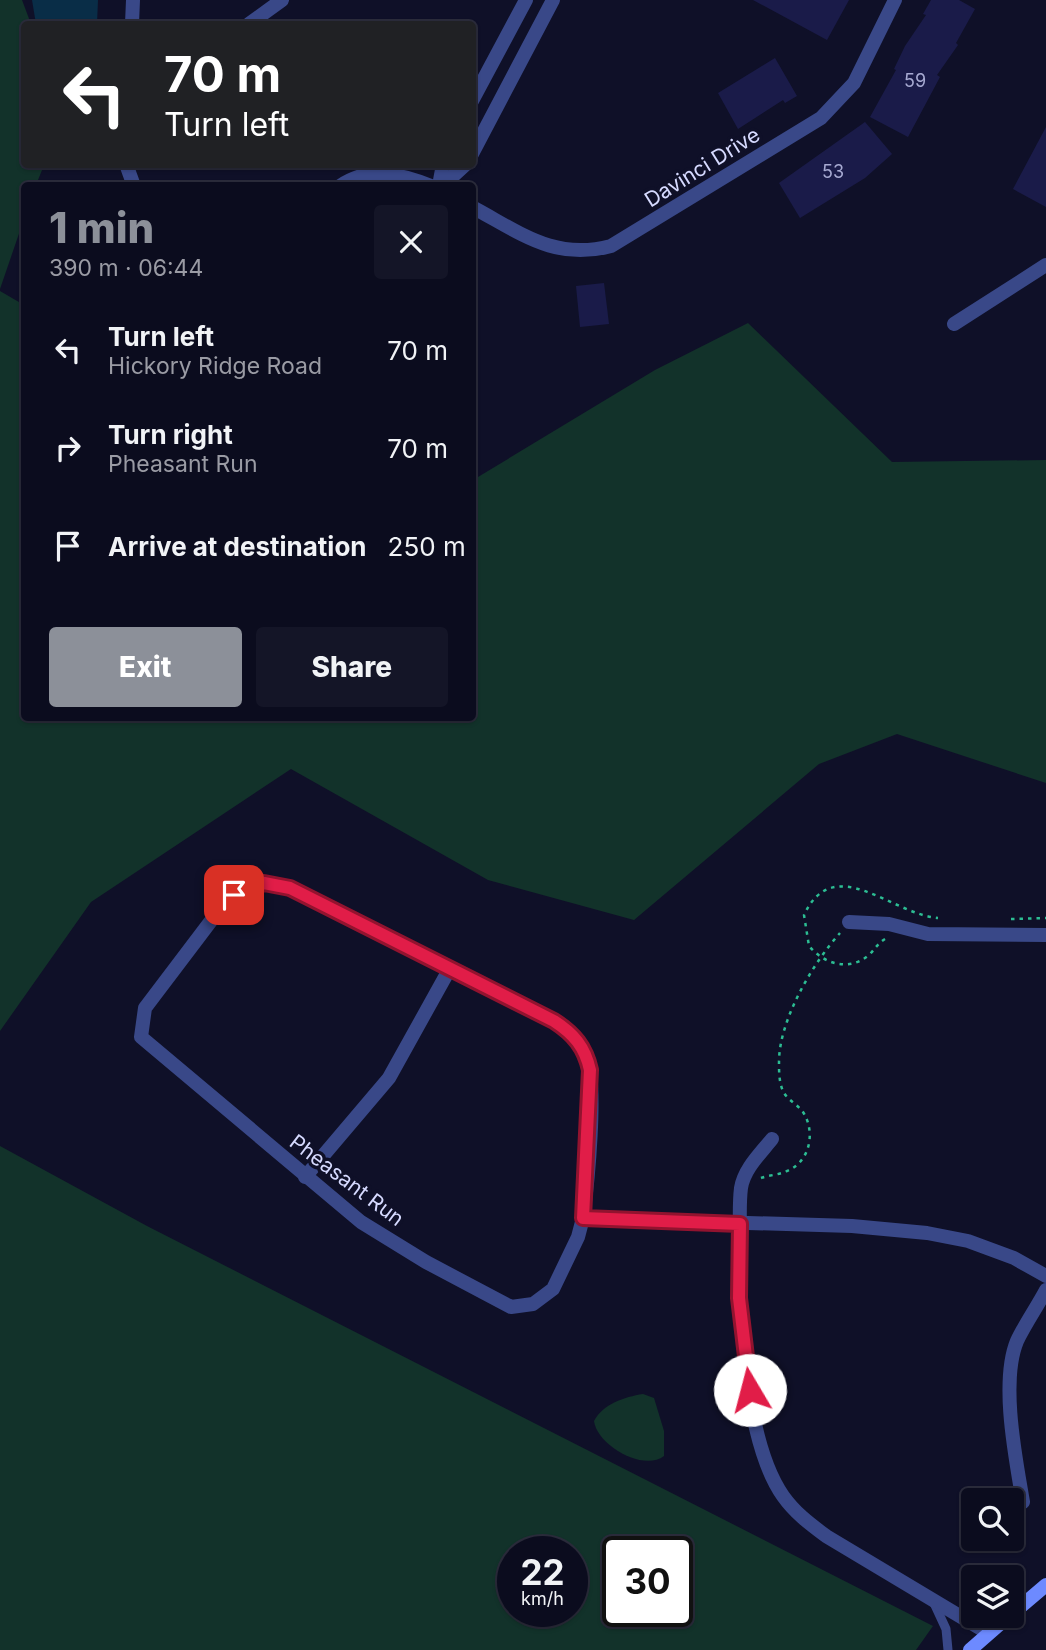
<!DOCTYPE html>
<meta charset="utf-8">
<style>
:root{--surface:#0b0c1e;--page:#141527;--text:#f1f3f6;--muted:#9a9ba4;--line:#2b2c3c;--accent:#8c9099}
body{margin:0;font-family:Inter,sans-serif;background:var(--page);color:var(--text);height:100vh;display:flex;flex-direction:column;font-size:26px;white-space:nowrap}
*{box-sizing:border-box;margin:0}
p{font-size:23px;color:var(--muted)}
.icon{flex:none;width:38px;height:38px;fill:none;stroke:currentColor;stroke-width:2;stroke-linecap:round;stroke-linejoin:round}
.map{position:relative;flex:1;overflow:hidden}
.sheet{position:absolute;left:21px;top:182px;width:455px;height:539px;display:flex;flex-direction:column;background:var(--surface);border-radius:7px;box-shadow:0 2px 5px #0004,0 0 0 2px var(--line)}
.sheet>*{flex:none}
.banner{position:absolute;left:21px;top:21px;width:455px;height:147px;border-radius:7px;box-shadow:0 2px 5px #0004,0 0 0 2px var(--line);background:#202124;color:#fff;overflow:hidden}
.buttons{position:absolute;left:961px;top:1488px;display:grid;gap:14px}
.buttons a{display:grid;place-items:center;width:63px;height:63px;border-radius:7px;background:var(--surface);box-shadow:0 2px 5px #0004,0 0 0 2px var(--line);font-size:35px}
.speed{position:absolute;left:497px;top:1536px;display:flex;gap:14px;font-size:35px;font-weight:700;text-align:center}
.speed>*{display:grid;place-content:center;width:91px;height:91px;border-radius:50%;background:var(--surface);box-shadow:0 2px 5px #0004,0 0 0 2px var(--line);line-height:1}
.speed small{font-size:18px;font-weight:400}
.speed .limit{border:4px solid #111;border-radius:10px;background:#fff;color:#111}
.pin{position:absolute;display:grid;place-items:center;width:60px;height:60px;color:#fff;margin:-30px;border-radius:14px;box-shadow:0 4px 10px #0006}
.me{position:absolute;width:77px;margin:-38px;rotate:352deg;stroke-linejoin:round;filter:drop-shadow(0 0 5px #0008)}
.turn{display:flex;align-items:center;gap:24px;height:147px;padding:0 28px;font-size:32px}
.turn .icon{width:91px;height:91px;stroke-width:2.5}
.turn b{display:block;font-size:49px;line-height:60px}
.round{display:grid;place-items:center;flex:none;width:74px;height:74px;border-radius:7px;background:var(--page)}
.headline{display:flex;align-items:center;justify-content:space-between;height:119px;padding:0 28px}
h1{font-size:42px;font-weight:800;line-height:52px;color:var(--accent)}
.primary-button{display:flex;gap:14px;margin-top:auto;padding:14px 28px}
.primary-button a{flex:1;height:80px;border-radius:7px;background:var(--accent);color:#fff;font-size:28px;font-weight:800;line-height:80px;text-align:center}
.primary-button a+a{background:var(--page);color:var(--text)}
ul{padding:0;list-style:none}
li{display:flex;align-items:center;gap:21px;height:98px;padding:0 28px}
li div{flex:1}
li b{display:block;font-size:26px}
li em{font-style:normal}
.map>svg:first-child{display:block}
</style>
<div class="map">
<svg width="1046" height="1650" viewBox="0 0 1046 1650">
<rect width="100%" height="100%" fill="#0f1028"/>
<g fill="#12322a" fill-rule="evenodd">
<polygon points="0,0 22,0 31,24 24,24 20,91 24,101 24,164 44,165 36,185 24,186 24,219 0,289"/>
<polygon points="0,291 24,305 24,718 472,718 473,480 655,370 748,323 892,462 1046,460 1046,783 897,734 819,764 634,920 488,880 291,769 91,902 0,1031"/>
<path d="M0,1146L147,1226L933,1626L916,1650H0ZM513,1552H572V1612H513ZM618,1552H677V1612H618Z"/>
<path d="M643,1394L654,1398L664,1431V1456C643,1472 597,1445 594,1421C603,1404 624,1397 643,1394Z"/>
</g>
<polygon fill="#092d47" points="32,0 98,0 97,24 36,24"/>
<g fill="#1a1b49">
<polygon points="753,0 849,0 827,40"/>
<polygon points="931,0 959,0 975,9 956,43 958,45 937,75 940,77 908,137 870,117 896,70 894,69 905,46 926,15 923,14"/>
<polygon points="775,58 797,96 785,103 783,100 738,129 718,93"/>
<polygon points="865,122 892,154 865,178 800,218 779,183"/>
<polygon points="1046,127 1046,207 1013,189"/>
<polygon points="604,283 609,324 580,327 576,286"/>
</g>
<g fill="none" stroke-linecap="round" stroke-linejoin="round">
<g stroke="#2cbd93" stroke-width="2.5" stroke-dasharray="3.5 5" stroke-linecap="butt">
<polyline points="1011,919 1046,918"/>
<path d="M885,939C878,943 875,949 869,955C849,972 824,964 809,946L804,915C834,851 891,914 938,918"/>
<path d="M761,1178C769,1175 779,1175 787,1171C810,1162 816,1132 803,1112C798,1105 789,1101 784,1093C779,1084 779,1072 779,1062C779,1020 813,963 840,933"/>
</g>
<polyline stroke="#394888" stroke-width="9" points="934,1603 946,1629 948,1650"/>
<g stroke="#394888" stroke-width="14">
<polyline points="132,24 133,0"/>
<polyline points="249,24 282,0"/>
<polyline points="472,101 526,0"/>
<polyline points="472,154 553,0"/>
<polyline points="126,164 134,186"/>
<path d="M340,186C369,166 401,174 431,186"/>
<polyline points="439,186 443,164"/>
<polyline points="442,186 466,164"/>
<path d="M472,207C521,233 554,261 611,246L821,118L854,83L895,0"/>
<polyline points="954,324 1046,265"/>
<path d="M264,883L290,888L314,900L554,1021C568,1030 582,1041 587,1056C597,1089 588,1181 583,1218L578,1237L553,1289L533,1304L511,1307L426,1262L361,1222L141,1037L145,1008L220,909L234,895Z"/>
<polyline points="849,922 889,924 928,934 1046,935"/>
<path d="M772,1139C760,1154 744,1169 741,1188C739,1204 740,1221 740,1236C739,1305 743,1439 783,1496C795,1513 810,1524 826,1536L988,1633"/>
<polyline points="305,1177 389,1078 449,970"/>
<polyline points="583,1218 852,1226 927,1233 968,1241 1014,1258 1046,1276"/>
<path d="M1023,1502C1016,1460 1000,1382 1017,1341C1025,1324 1037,1307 1046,1290"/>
</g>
<g stroke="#6d8aff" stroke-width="14">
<polyline points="1012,1614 1046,1585"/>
<polyline points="970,1650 1010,1615"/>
</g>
</g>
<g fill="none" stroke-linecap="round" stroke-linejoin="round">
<g stroke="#92132f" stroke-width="18">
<path id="route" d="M234,895L264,883L290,888L554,1021C574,1034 585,1047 590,1070L583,1218L740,1224L739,1298L750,1390"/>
</g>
<use href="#route" stroke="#e11d48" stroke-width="12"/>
</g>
<g text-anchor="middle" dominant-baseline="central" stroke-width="7" stroke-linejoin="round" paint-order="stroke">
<g font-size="18" fill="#a7aad2">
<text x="915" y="80">59</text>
<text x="833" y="171">53</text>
</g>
<g font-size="21" fill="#d6daff" stroke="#0f1028">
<text transform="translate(702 167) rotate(-32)">Davinci Drive</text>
<text transform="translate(347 1180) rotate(37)">Pheasant Run</text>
</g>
</g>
</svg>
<div class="buttons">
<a><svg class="icon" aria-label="search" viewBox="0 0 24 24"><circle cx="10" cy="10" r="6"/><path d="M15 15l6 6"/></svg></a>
<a><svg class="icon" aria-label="layers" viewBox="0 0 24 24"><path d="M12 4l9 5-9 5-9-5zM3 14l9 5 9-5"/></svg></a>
</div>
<div class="speed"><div>22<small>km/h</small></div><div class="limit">30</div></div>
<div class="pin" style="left:234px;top:895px;background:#d93025"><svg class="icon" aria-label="arrive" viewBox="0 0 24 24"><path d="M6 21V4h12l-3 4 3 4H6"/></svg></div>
<svg class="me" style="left:750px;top:1390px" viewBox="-20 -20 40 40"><circle r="19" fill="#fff"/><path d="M0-13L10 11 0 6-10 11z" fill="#e11d48"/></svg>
<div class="banner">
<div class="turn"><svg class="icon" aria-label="left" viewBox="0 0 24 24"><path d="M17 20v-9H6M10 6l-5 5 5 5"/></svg><div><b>70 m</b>Turn left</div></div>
</div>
<section class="sheet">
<div class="headline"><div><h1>1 min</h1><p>390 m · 06:44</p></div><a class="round"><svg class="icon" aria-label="close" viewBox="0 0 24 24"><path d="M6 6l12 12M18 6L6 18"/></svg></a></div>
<ul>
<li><svg class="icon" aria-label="left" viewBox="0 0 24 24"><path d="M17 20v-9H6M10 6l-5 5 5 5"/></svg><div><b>Turn left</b><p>Hickory Ridge Road</p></div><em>70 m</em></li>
<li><svg class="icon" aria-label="right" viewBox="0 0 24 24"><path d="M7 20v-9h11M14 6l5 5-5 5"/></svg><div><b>Turn right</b><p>Pheasant Run</p></div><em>70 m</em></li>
<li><svg class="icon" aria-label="arrive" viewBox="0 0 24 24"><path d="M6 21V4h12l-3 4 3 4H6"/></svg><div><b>Arrive at destination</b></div><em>250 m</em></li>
</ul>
<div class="primary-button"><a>Exit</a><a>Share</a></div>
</section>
</div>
